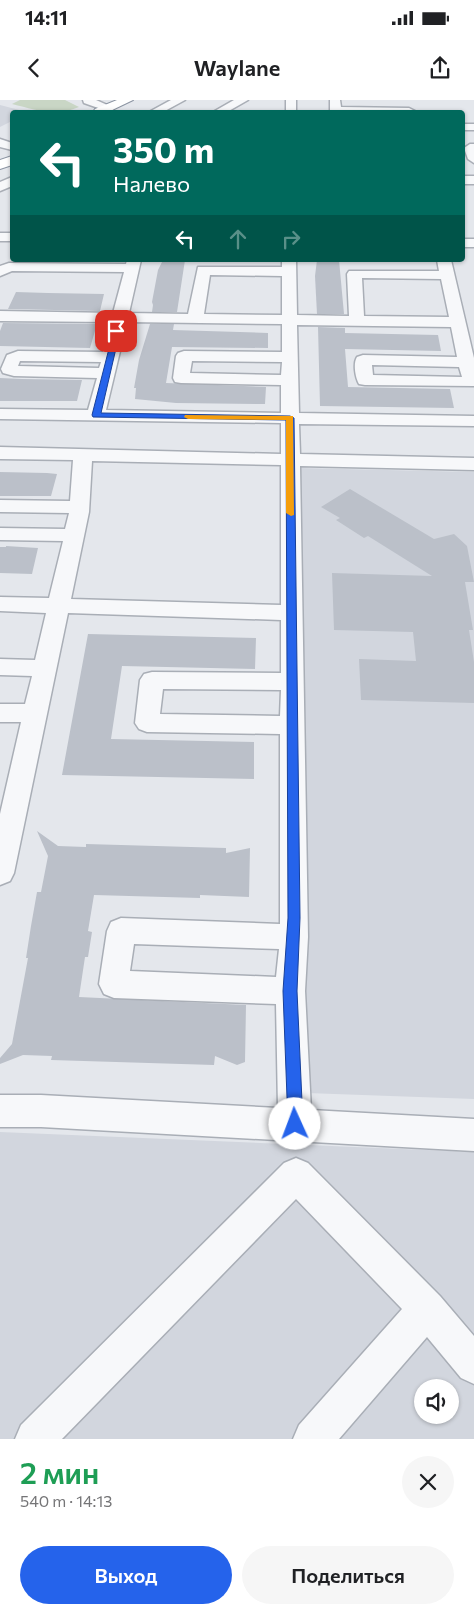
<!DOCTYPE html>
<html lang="ru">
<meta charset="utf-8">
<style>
:root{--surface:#fff;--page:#f6f6f6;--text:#202124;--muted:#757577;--accent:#2563eb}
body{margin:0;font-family:Commissioner,sans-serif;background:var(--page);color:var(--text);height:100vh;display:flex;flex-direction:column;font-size:19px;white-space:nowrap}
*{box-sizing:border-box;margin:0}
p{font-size:16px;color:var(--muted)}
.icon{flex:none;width:28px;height:28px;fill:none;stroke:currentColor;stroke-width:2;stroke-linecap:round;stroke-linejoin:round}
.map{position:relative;height:1339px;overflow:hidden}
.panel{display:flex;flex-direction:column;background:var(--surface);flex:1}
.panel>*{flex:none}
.guide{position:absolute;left:10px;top:10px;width:455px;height:152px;border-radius:5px;box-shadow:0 1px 4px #0004;background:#00695c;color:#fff;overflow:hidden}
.buttons{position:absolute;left:414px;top:1279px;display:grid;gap:10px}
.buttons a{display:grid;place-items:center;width:45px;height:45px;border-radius:50%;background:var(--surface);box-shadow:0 1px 4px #0004;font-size:25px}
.pin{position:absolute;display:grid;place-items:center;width:42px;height:42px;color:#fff;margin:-21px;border-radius:10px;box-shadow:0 2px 8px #0006}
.me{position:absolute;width:55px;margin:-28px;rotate:358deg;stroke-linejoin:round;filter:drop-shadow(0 0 4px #0008)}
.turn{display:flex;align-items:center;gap:18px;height:105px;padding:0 20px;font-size:22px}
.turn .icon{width:65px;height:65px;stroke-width:2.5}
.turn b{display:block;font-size:35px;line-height:42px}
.lanes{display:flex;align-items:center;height:48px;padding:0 20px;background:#0003;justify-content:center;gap:25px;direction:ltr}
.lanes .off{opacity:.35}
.round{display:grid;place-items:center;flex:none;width:52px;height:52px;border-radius:26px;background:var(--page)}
.head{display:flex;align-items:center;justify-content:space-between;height:85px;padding:0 20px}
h1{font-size:30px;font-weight:600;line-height:38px;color:#1e9e55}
.cta{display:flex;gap:10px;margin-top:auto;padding:10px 20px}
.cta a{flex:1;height:58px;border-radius:30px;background:var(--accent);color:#fff;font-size:20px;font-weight:600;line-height:58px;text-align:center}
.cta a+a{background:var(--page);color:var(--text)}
.status{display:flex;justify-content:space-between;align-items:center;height:35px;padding:0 25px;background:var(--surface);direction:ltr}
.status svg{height:14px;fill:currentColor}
header{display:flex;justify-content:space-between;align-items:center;height:65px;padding:0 20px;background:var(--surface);font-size:22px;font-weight:600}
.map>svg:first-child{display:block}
</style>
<div class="status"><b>14:11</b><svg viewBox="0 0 49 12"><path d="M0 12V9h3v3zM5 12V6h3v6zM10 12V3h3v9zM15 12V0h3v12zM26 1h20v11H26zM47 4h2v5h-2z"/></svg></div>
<header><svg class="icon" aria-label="back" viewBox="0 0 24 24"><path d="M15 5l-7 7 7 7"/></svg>Waylane<svg class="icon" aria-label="share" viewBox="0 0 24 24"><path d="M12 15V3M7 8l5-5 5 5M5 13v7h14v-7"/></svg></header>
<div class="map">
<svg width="474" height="1339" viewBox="0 0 474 1339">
<rect width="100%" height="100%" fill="#e4e7ec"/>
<g fill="#d2d6de" fill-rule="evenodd">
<polygon points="0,5 27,12 12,12 12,21 0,27"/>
<polygon points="300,368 474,372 474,999 307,993"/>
<path d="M0,1032L474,1052V1339H0ZM422,1288H450V1315H422Z"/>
</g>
<path fill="#c9d6c5" d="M20,0H65L79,7C56,17 36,10 12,4Z"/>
<g fill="#bbc0c9">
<polygon points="163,160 185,160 177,212 152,212 153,205 152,202 158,170"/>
<polygon points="317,160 339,160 344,214 317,214 315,176"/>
<polygon points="16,192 48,193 104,194 100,211 8,209"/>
<polygon points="3,223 97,224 90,248 0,246 0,231"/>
<polygon points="150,224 174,224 173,230 268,233 268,248 172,247 166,283 266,287 265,304 176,303 135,299 136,288 134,288 139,260"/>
<polygon points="318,227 345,228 345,233 438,235 441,251 345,249 348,287 450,289 454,308 320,306"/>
<polygon points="0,278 22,279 82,280 77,301 0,301"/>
<polygon points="0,372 47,373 57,374 51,396 0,396"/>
<polygon points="350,389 434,439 454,434 467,446 474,482 465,482 473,530 469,530 474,562 474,603 361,600 359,559 416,561 413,532 334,530 332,473 432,476 368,436 364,438 336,420 340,418 321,407"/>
<polygon points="6,446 38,448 32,474 0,473 0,447 6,447"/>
<polygon points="88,534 256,538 255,569 122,566 111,639 254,642 254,679 62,675"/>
<polygon points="37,731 58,746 86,747 86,744 226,748 226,753 250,748 249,797 200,795 200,798 94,795 88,831 92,832 88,857 85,857 79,897 246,905 245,962 237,965 215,956 214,965 51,960 52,956 23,955 0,964 0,958 12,944 28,858 26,858 31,826 37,792 41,792 48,756"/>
</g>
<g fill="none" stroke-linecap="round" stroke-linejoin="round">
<g stroke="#a9aeb6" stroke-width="3">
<g id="minor">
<polygon points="83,0 96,0 114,8 112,10 104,10 84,3"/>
<polygon points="171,0 185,0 163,12 149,12"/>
<polygon points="234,0 248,0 227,12 213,12"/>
<rect x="286" y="0" width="10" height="12"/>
<polygon points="330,0 340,0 341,7 409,8 415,11 333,12 330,10"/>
<rect x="462" y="24" width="12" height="6"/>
<polygon points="0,39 12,43 12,50 0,47"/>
<polygon points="470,44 474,44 474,63 468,59 464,48"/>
<rect x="462" y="76" width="12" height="8"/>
<polygon points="12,77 12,86 0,91 0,82"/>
<rect x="0" y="133" width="12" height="8"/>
<rect x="462" y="139" width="12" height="8"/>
<path d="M127,160H141L129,213L188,214L198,167H282V160H296L297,215L349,216L347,174L349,171H439L437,160H451L474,258V286L365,285L359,284C355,277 353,263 357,257L363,255L457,257L451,227L297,225L299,313L474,316V326L299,324L300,354L474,358V370L300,366L308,837L305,891L311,1010L474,1019V1051L41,1027H0V995H41L278,1008L276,904L114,898L104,894L99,884L107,831L111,822L121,818L280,824V634L147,632L139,629L135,623L140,580L144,574L152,572L281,573V520L68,513L14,773L10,781L0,785V714L21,622H0V604H25L32,576L0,575V559L35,560L46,513L0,511V497L49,498L63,441L0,440V428L65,429L69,413L0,412V400L70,401L73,360L0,359V347L281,354V323L0,319V309L88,310L97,278L14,276L3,273L1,269L7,255L18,251L103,252L111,222L0,221V211L113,213L124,172L12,171L0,176V166L9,163L126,164ZM210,175L282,176V215L204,214ZM362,178L441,179L449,217L364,216ZM127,222L282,224V252L184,251L178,253L176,256L173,278L175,282L181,283L281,285V313L106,310ZM20,261L101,262L99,268L18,266ZM192,261L282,262L281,275L190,273ZM372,265L459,267L462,277L373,275ZM92,361L281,365V505L71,499L89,412ZM163,589L281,590L280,616L160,614ZM134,844L279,849L276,877L130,871Z"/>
<polygon points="296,1058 308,1063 440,1196 474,1236 474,1284 461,1278 427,1237 339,1339 293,1339 299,1325 402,1209 296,1099 62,1339 15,1339 21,1325 284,1063"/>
</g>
</g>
<g stroke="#8b94a2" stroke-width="2">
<g id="highway">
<polygon points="117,0 133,0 108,12 93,12 95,9"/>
<polygon points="12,56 12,65 0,69 0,60"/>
</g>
</g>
<use href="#minor" fill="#f7f8fa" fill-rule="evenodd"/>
<use href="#highway" fill="#fff" fill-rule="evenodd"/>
</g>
<polygon fill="#2563eb" stroke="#184099" points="114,229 120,231 101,313 290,316 294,318 300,818 297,891 303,1024 300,1029 295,1032 290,1029 288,1024 283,891 288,818 286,320 93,317 92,315"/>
<polygon fill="#f59e0b" points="185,315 293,316 294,415 291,416 286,413 286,320 188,319 184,317"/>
</svg>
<div class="buttons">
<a><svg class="icon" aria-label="sound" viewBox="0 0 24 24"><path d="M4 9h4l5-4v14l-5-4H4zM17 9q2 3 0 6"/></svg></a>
</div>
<div class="pin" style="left:116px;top:231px;background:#d93025"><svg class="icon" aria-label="arrive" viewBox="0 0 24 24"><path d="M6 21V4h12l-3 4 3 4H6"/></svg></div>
<svg class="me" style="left:295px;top:1024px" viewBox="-20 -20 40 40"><circle r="19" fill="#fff"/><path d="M0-13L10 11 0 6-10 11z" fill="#2563eb"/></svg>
<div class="guide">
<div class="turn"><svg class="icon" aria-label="left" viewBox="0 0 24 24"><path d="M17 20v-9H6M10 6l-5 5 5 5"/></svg><div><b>350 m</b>Налево</div></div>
<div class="lanes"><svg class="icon" aria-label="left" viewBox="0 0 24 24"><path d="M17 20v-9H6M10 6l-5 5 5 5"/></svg><svg class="icon off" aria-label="ahead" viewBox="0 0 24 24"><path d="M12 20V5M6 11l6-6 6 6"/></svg><svg class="icon off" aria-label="right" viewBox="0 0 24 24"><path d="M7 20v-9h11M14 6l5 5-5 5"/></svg></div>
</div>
</div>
<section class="panel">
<div class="head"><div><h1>2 мин</h1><p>540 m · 14:13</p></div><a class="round"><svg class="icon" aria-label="close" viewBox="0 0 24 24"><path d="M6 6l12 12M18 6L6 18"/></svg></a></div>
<div class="cta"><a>Выход</a><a>Поделиться</a></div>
</section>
